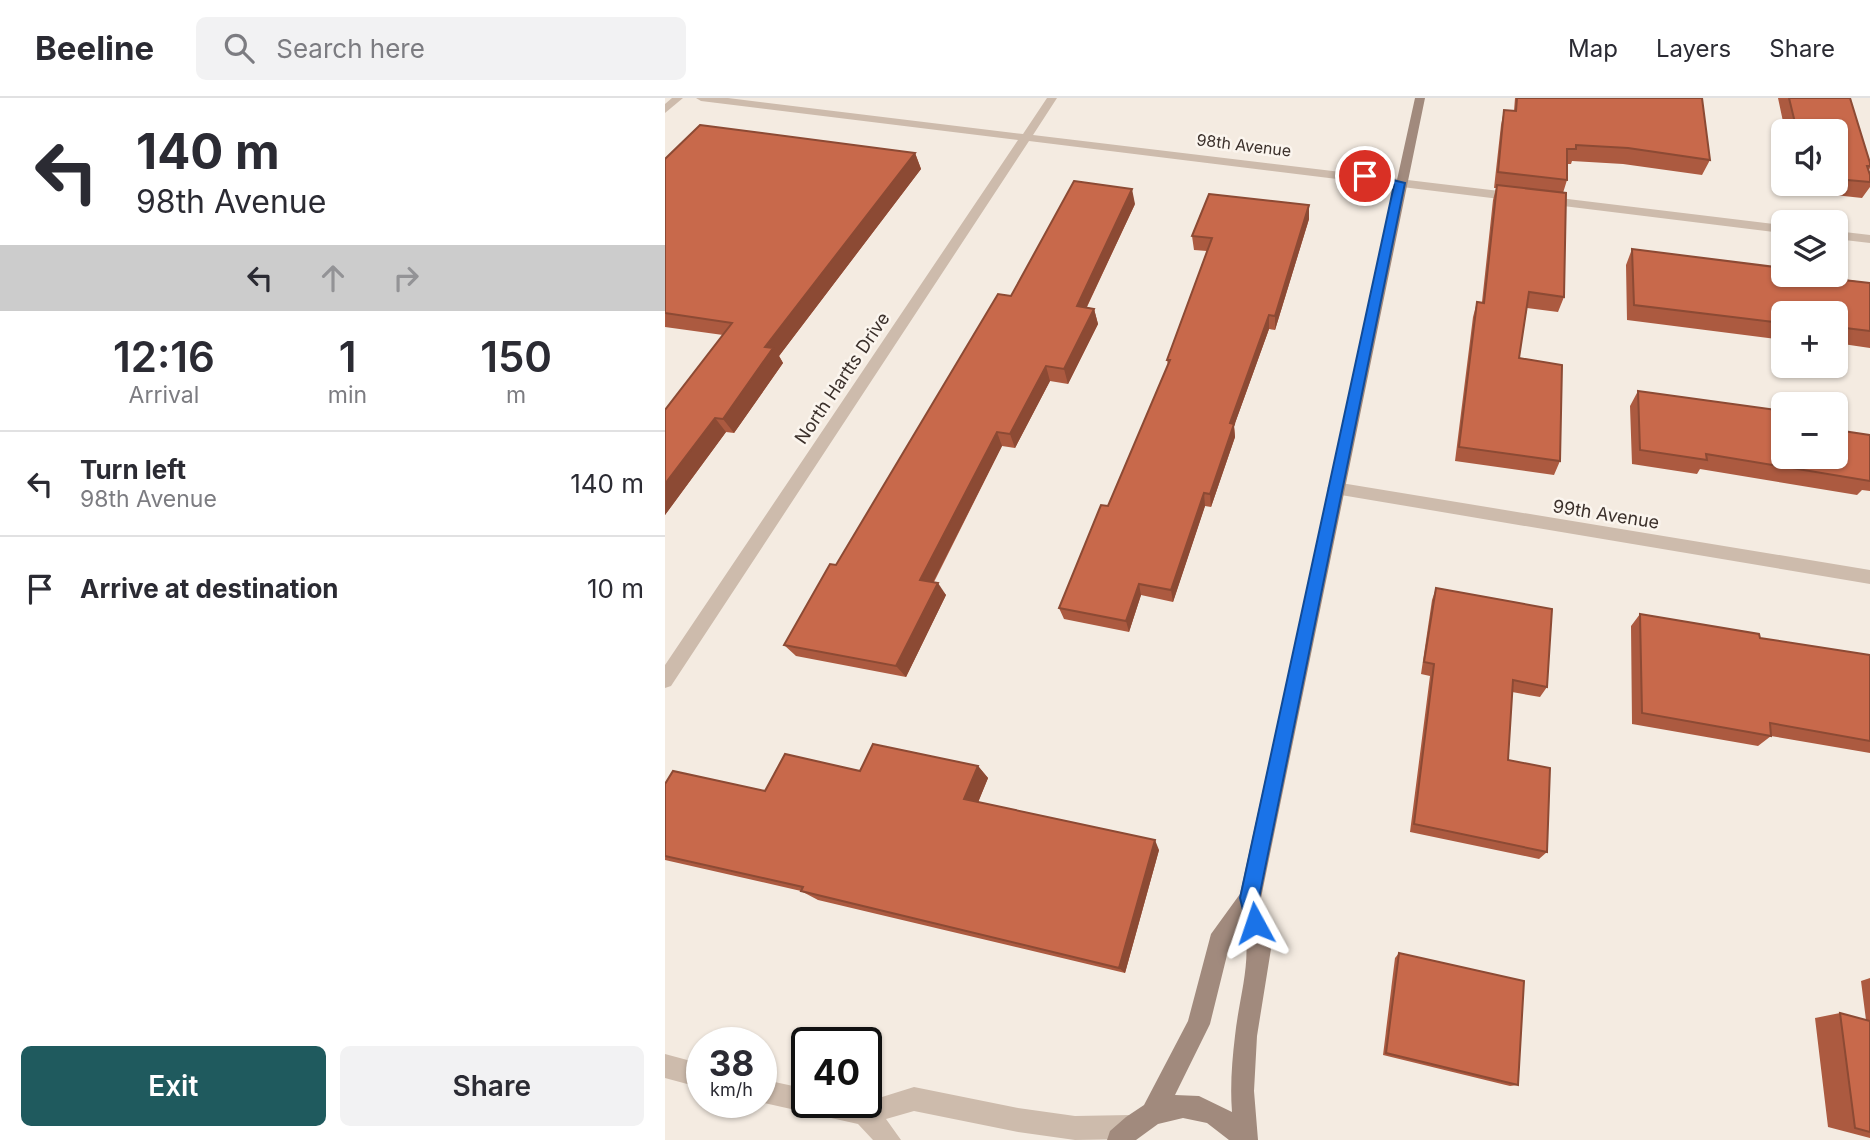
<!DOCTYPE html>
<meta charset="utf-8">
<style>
:root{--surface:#fff;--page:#f2f2f3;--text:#2b2b33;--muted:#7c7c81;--line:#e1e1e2;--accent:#1f5a5e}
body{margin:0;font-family:Inter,sans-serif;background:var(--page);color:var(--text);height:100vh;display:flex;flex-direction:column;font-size:26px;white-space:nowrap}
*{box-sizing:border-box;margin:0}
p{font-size:23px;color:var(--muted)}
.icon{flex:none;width:38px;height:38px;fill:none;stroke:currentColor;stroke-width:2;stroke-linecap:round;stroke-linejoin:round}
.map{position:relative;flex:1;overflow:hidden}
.sheet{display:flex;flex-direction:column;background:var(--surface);width:665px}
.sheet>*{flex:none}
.banner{background:#fff;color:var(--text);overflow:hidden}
.buttons{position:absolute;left:1106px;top:21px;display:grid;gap:14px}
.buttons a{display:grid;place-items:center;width:77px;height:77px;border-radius:10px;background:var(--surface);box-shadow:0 2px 5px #0004;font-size:35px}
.speed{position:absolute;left:21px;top:929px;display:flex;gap:14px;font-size:35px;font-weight:700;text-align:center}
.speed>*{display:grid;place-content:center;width:91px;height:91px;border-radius:50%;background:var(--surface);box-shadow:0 2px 5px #0004;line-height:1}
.speed small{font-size:18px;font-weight:400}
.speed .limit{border:4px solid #111;border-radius:10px;background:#fff;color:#111}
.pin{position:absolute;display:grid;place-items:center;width:60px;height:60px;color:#fff;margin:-30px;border:4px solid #fff;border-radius:50%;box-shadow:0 2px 7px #0007}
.me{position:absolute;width:77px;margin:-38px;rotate:355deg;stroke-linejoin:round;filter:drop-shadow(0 0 5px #0008)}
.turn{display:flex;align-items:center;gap:24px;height:147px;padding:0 21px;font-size:32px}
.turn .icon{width:91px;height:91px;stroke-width:2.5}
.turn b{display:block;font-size:49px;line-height:60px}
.lanes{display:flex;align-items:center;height:66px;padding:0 21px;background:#0003;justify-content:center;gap:35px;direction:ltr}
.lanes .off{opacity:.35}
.eta{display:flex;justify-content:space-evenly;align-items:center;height:119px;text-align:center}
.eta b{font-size:42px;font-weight:600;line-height:49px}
.cta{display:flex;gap:14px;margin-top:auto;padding:14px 21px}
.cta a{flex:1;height:80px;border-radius:10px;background:var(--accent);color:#fff;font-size:28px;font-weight:600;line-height:80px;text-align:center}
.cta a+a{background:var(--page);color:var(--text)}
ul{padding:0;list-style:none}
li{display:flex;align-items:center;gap:21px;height:105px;padding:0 21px;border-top:2px solid var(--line)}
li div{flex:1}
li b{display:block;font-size:26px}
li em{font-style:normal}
header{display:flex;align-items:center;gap:42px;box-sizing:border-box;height:98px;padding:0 35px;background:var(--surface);border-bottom:2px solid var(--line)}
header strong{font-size:33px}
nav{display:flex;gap:38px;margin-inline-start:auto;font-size:24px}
.search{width:490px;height:63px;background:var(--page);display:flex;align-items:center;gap:18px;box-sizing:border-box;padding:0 24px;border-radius:10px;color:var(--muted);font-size:26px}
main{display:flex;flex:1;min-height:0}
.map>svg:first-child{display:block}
</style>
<header>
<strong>Beeline</strong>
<div class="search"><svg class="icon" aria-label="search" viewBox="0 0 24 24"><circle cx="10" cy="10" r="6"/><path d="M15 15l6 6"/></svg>Search here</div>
<nav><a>Map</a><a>Layers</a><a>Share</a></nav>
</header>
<main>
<section class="sheet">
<div class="banner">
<div class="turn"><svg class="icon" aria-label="left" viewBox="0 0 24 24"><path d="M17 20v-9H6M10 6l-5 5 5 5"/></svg><div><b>140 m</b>98th Avenue</div></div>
<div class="lanes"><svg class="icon" aria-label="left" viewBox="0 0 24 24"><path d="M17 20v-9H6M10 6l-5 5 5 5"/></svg><svg class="icon off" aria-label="ahead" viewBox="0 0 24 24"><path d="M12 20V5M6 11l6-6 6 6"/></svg><svg class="icon off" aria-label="right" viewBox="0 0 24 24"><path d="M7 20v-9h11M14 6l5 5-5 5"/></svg></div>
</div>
<div class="eta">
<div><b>12:16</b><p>Arrival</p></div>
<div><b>1</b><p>min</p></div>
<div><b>150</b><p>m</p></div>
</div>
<ul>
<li><svg class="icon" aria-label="left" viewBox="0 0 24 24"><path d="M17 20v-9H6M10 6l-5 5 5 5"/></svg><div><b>Turn left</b><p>98th Avenue</p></div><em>140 m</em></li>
<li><svg class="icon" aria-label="arrive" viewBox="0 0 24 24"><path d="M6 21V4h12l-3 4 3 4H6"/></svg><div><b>Arrive at destination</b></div><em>10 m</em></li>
</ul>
<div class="cta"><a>Exit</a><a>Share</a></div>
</section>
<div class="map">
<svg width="1205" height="1042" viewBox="0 0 1205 1042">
<rect width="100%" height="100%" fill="#f4ebe1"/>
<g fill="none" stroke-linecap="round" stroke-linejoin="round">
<g fill="#cdbbac" fill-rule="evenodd">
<polygon points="7,0 18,0 0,15 0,6"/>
<polygon points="31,0 63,0 358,36 382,0 392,0 368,37 851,95 857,99 851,103 364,43 6,588 0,590 0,567 353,42 36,3"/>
<polygon points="878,98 1118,127 1118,135 874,105 874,99"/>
<polygon points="1171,133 1205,137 1205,145 1171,141"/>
<polygon points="670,384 1205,472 1205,486 670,396 662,390"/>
<polygon points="0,956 37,966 37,990 0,980"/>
<polygon points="96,981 142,991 142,1004 201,1004 249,989 353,1010 410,1018 466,1017 474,1021 478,1029 474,1037 466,1041 410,1042 353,1034 249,1013 221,1021 236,1042 208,1042 193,1026 95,1004"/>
</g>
<path fill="#a18a7d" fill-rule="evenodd" d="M750,0H760L596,800L606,851L592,938L589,993L593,1042H564L542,1025L518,1020L493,1026L471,1042H442L445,1033L461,1019L479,1007L523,923L546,836L575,796ZM579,826C587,865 574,899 570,938C567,963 565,989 567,1014L534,998L510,997L545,926L564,849Z"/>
</g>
<g fill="#ac5a40">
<polygon points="850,0 1037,0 1045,62 1037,77 958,66 907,63 906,66 902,66 902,82 898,95 899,199 893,214 862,210 854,260 895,363 889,377 790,363 808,219 812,204 817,204 828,102 831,90 829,90 836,27 839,12 849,13"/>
<polygon points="1113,0 1185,0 1205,65 1205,70 1204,72 1205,77 1205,89 1197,100 1133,93 1131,86 1171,86 1171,33 1120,33"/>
<polygon points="250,55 256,71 114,258 118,265 69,335 61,334 0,417 0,312 58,237 0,229 0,61"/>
<polygon points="470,106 422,209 429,211 433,226 403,286 385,283 350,350 337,348 269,484 281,497 241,579 131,558 119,547 346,198"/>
<polygon points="644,107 644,121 610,232 604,231 569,328 570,339 546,409 540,408 508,504 476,497 464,534 399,521 394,510 443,408 503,267 502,262 542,153 529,152 527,138"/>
<polygon points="967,151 1205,185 1205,250 1171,245 1171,215 1118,215 1118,242 962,222 961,167"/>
<polygon points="973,293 1118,359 1205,337 1205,393 1197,392 1192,397 1035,371 1032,376 967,366 965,308"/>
<polygon points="771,490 882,589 875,599 847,594 843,662 882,754 874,761 745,734 765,578 756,576 767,502"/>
<polygon points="975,516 1095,540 1205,557 1205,655 1106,638 1093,648 967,626 966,528"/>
<polygon points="313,668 323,680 313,704 494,752 460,875 153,802 136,793 0,762 0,686 100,693 195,673"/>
<polygon points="734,855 853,987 845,988 718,957 730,860"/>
<polygon points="1205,880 1205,1040 1163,1029 1150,920 1175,915 1201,922 1196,883"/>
</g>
<g fill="#8c4a34">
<polygon points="250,55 256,71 114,258 118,265 69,335 58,321 100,249"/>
<polygon points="467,91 470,106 415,223 412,208"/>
<polygon points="644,107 644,121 610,232 610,218"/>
<polygon points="429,211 433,226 403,286 399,271"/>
<polygon points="604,217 604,231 569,328 570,339 546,409 545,396 565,325"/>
<polygon points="381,268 385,283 350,350 345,336"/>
<polygon points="50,320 61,334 0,417 0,386"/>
<polygon points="332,334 337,348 263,494 255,482"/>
<polygon points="539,395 540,408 508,504 506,492"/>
<polygon points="273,485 281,497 241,579 231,568"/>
<polygon points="474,486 476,497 464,534 461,523"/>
<polygon points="313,668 323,680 310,712 299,701"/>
<polygon points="490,742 494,752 460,875 454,870"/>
</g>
<g fill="#c8694b" stroke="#8c4a34" stroke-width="2">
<polygon points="852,0 1037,0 1045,62 963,50 911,47 911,51 902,51 902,82 833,74 839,12 851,13"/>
<polygon points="1124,0 1185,0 1205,65 1205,68 1202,68 1205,77 1205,84 1171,81 1171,33 1132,33"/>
<polygon points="35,27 250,55 100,249 108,250 58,321 50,320 0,386 0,312 67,225 0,215 0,61"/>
<polygon points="409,83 467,91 412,208 429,211 399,271 381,268 345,336 332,334 255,482 273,485 231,568 119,547 165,466 171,467 333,196 346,198"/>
<polygon points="832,87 901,95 899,199 864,194 854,260 897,267 895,363 794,349 812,204 819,205"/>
<polygon points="544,96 644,107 610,218 604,217 565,325 569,326 545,396 539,395 506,492 474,486 461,523 394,510 436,407 443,408 505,262 502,262 547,140 527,138"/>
<polygon points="967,151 1118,170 1118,177 1160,177 1161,180 1205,185 1205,233 1172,229 1173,232 1171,232 1171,215 1118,215 1118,225 969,207"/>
<polygon points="973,293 1118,313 1118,359 1171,359 1171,332 1205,337 1205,383 1041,356 1042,362 975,352"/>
<polygon points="771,490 887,511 882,589 848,582 843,662 885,670 882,754 749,726 769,566 759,564"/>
<polygon points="975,516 1094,536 1095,540 1205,557 1205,643 1105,625 1106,638 977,615"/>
<polygon points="208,646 313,668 299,701 490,742 454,870 136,793 138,789 0,758 0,686 8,673 100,693 120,656 195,673"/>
<polygon points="734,855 859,883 853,987 721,955"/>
<polygon points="1175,915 1205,923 1205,1034 1190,1030"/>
</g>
<polygon fill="#1a73e8" stroke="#114b97" stroke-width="2" points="700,75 740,85 594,800 599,825 596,832 590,835 583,832 575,800 729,87 697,81 697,76"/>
<g text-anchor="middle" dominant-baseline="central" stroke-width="5" stroke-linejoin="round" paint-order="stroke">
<g font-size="16" fill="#3b302b" stroke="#fbf5ee">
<text transform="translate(579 47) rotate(7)">98th Avenue</text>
</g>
<g font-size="18" fill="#3b302b" stroke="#fbf5ee">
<text transform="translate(177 280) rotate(-56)">North Hartts Drive</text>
<text transform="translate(941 416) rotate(9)">99th Avenue</text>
</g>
</g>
</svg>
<div class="buttons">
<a><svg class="icon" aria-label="sound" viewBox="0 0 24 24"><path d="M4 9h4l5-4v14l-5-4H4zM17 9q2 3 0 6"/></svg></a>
<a><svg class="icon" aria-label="layers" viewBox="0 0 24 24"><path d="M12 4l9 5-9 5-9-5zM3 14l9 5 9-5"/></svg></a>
<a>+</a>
<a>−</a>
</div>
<div class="speed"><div>38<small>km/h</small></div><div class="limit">40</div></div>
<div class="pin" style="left:700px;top:78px;background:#d93025"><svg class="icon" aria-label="arrive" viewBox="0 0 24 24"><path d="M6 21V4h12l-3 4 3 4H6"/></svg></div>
<svg class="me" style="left:590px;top:825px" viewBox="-20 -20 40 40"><path d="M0-17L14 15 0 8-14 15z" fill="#1a73e8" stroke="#fff" stroke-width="4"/></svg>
</div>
</main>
